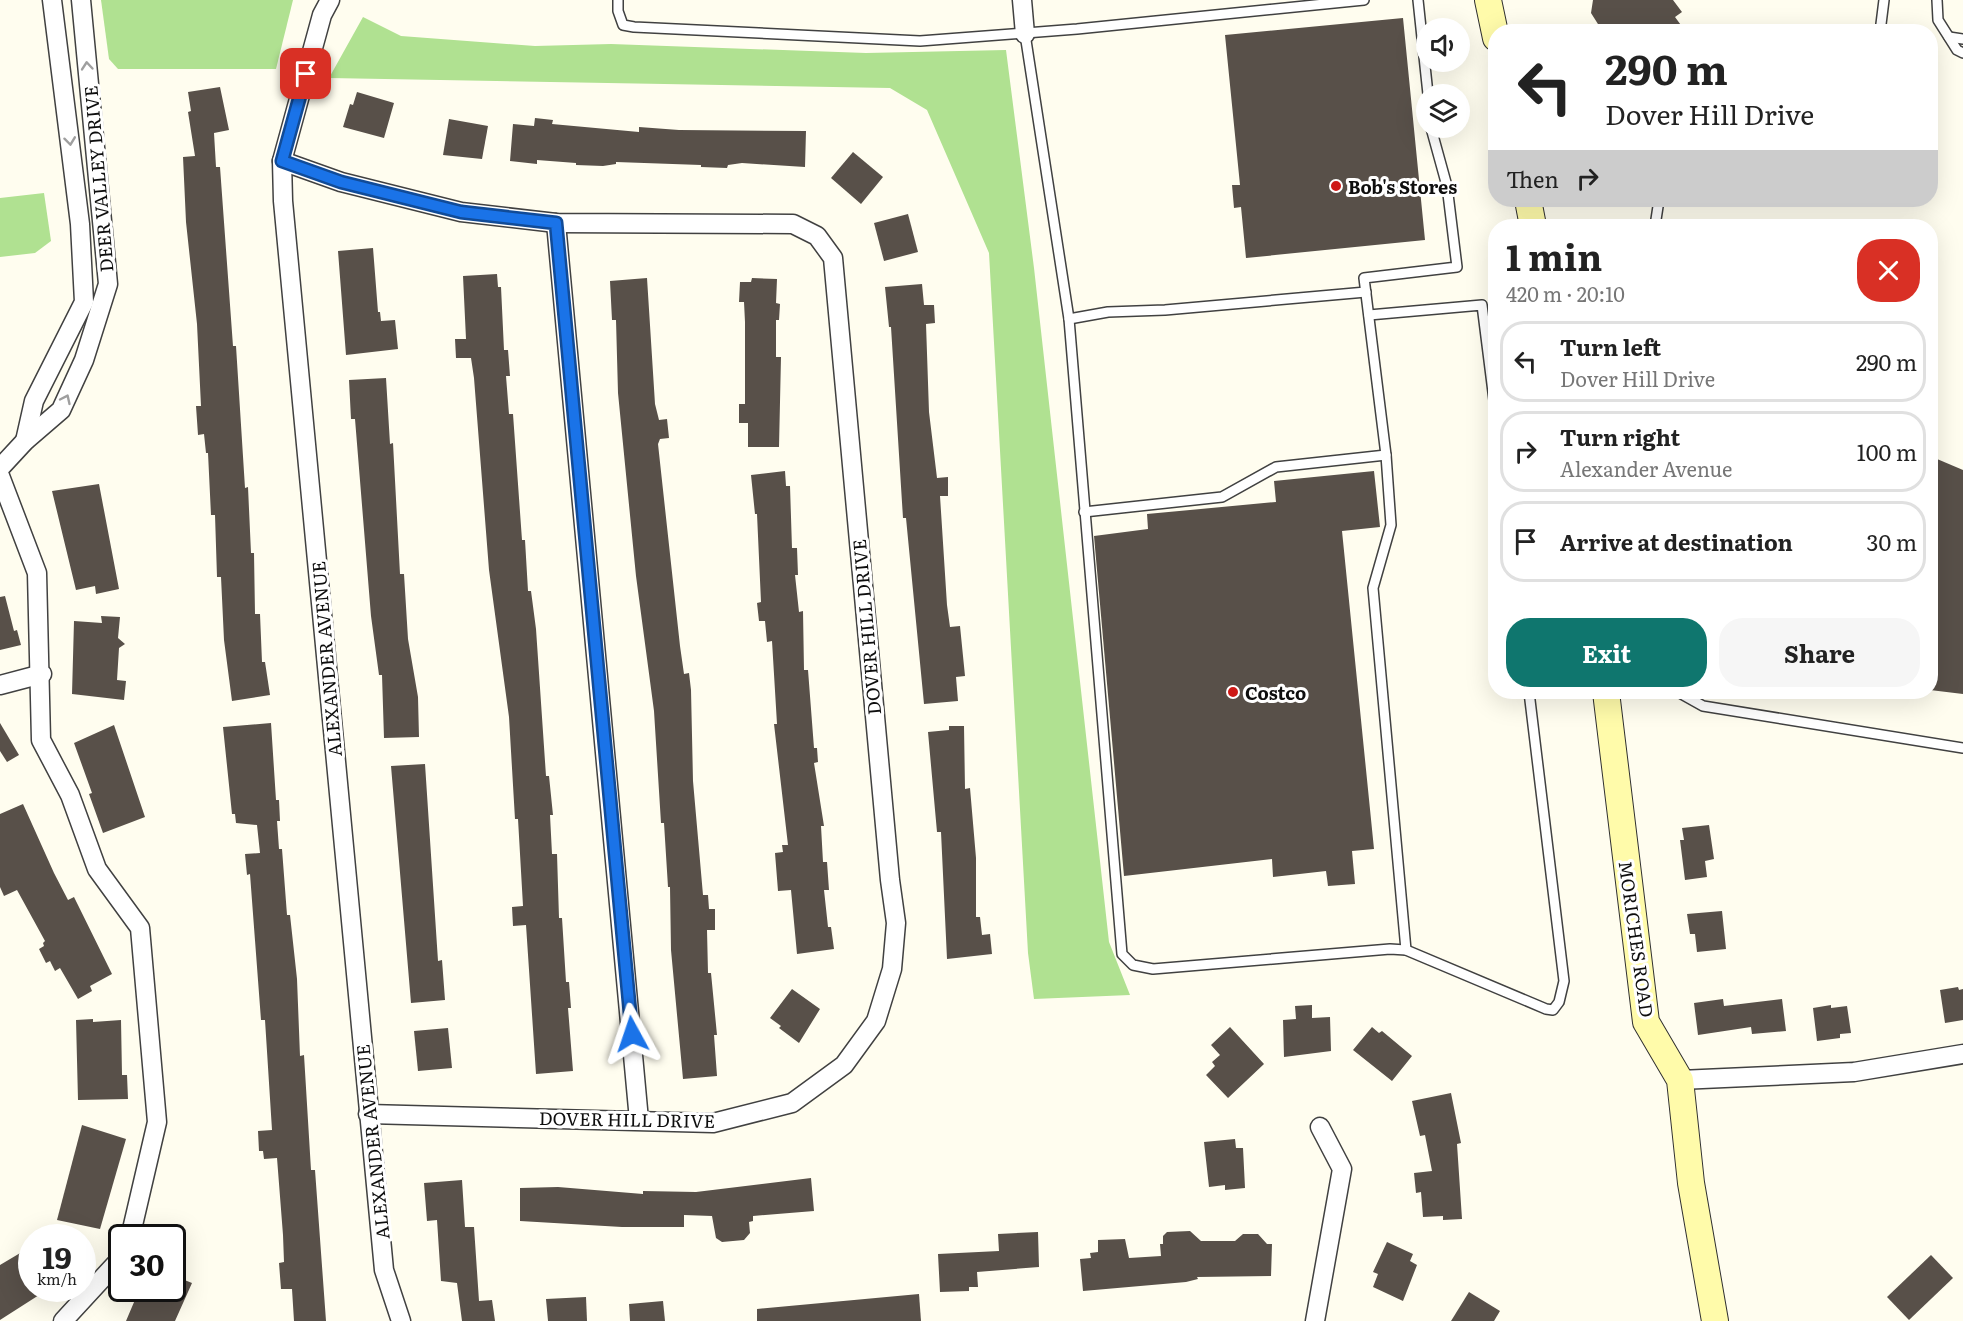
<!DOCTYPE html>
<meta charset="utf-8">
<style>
:root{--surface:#fff;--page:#f6f6f6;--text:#222;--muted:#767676;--line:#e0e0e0;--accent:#0f766e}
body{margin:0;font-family:Literata,serif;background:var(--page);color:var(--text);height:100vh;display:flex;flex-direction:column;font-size:22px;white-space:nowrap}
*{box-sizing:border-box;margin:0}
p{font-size:20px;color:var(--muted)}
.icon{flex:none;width:33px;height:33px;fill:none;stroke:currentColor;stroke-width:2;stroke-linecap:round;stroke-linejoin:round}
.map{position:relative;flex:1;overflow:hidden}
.side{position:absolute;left:1488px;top:219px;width:450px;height:480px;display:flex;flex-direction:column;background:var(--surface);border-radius:24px;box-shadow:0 6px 24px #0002}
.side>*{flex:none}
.hud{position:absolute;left:1488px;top:24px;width:450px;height:183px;border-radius:24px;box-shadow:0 6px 24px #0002;background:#fff;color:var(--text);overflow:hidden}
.controls{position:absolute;left:1416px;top:18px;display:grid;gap:12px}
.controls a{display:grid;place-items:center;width:54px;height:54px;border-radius:50%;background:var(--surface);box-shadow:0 6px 24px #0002;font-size:30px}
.speed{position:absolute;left:18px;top:1224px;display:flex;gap:12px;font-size:30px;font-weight:700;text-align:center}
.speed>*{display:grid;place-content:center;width:78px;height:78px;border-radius:50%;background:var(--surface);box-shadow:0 6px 24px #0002;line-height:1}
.speed small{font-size:15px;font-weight:400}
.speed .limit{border:3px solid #111;border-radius:9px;background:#fff;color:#111}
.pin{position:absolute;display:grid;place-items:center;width:51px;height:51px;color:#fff;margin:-26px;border-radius:12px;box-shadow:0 3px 9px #0006}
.me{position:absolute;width:66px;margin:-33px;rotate:355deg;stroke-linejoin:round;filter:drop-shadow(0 0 4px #0008)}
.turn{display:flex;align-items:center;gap:21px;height:126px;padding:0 18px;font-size:27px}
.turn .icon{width:78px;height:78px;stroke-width:2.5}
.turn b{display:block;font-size:42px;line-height:51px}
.then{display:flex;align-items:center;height:57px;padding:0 18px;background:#0003;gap:12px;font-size:22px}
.round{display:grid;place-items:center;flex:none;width:63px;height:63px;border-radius:24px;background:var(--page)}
.overview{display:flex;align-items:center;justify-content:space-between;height:102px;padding:0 18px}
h1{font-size:36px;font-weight:700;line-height:45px}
.action{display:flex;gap:12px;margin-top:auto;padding:12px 18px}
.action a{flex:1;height:69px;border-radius:24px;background:var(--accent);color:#fff;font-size:24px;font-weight:700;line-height:69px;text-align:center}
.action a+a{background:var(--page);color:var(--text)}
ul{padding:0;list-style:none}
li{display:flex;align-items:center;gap:18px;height:81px;margin:0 12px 9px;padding:0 6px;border:3px solid var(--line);border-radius:24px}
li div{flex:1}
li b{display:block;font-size:22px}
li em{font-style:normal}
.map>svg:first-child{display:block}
</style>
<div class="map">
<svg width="1963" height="1321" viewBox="0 0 1963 1321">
<rect width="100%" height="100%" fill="#fffdef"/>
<g fill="#b0e191">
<polygon points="101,0 293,0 276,69 118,69 109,59"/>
<polygon points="363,17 401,36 535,46 611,44 866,53 1006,50 1034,268 1109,942 1130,995 1034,999 1028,953 989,253 927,110 890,88 329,78"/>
<polygon points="44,193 51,241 35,253 0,257 0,198"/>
</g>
<g fill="#585049">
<polygon points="1593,0 1673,0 1682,12 1675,17 1686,32 1603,32 1591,13"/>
<polygon points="1403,18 1425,240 1246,258 1241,207 1234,208 1232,185 1240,185 1225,35"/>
<polygon points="220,87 229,130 214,133 216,167 220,167 233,346 236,346 245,488 248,487 251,553 254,553 255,614 260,614 262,662 265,662 270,695 232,701 224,640 221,577 217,577 215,515 211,515 208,453 206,453 204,434 198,435 196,406 201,406 197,324 186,222 183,157 195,156 188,112 191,111 188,92"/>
<polygon points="357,92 394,103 384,138 343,127 350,104 353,105"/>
<polygon points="535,118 553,120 552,124 639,132 639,127 679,130 806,131 805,167 742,163 728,165 727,168 701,167 701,165 616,162 616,164 603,166 576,165 576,163 537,160 537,164 510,161 513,124 534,126"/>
<polygon points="449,119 488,126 482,159 443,155"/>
<polygon points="853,152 883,177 861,204 831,178"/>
<polygon points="908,214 918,252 884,261 874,223"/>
<polygon points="373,248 378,312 380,312 381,321 395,320 398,349 346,355 338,251"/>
<polygon points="497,274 498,287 501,287 504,350 508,350 510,376 506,376 509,414 513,414 522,540 525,540 528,591 531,591 536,629 546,776 549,776 553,815 550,815 552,854 557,854 559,918 562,918 566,982 569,982 571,1008 568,1008 573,1071 536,1074 526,925 513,926 512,907 523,906 518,819 515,819 509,717 489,570 474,378 471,358 456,358 455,339 466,339 463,276"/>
<polygon points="647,278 655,404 659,420 667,419 669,438 660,439 658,444 680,646 684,674 689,673 691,690 693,781 703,895 708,895 709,909 715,909 715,930 707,930 708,973 711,973 717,1035 714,1035 717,1076 683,1079 671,950 670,887 668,887 664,823 661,823 654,711 636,576 618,393 616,320 612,320 610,281"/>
<polygon points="752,278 777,279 776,303 780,304 779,320 776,320 776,357 781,357 779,447 748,447 748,423 739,423 739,404 745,404 745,322 744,302 739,302 740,282 751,282"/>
<polygon points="922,284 924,305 934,305 935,323 926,324 929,412 937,478 948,477 948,496 940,496 947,605 950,627 960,626 965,676 956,677 958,701 924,704 906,518 903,518 891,327 889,327 885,287"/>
<polygon points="386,378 390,444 393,443 400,574 404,574 408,639 418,697 419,737 384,738 382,675 379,675 371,616 355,419 351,419 349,380"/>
<polygon points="1930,456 1963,470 1963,694 1930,690"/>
<polygon points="785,471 786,486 790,486 792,548 797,548 798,575 795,575 799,612 803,611 804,670 808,670 814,748 817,748 818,762 814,763 824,826 821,826 823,862 827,862 829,890 824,890 828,927 831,927 834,949 797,954 791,890 778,891 775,853 783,852 782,845 788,845 774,724 777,724 772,641 767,642 765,621 759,621 757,603 761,602 757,514 755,514 751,475"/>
<polygon points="1374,471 1380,527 1342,531 1374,849 1352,851 1355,884 1328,886 1326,871 1273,877 1272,859 1124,876 1094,536 1148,529 1147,514 1276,502 1274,481"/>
<polygon points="99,484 119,589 96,594 95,586 76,590 52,491"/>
<polygon points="5,596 14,631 17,630 21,645 0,650 0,597"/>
<polygon points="101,616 120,617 118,638 125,644 119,648 117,680 126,681 124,700 72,694 74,621 102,623"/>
<polygon points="0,723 19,755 7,762 0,751"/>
<polygon points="271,723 276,800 279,800 280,821 277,821 279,849 282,849 287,915 290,915 297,979 300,1056 304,1055 311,1170 315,1170 326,1321 294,1321 292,1289 281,1289 279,1263 284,1262 283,1235 277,1158 264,1159 263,1151 259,1151 258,1131 272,1130 265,1020 261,1020 250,874 247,875 245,854 260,853 257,825 236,823 235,814 232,814 223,727"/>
<polygon points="114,725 145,817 103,833 89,794 92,793 74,743"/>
<polygon points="949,726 964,726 965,789 970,788 976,858 976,917 980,917 982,935 990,934 992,954 947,959 941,832 937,832 928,732 949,730"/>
<polygon points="425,764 438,961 442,960 445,1000 411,1003 391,766"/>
<polygon points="23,804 54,873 68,900 74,897 112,974 90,986 92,991 78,999 60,968 55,971 50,961 46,963 39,949 44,946 43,943 45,941 17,890 4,896 0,887 0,814"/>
<polygon points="1709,825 1714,859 1705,861 1707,877 1685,880 1680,840 1684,840 1682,828"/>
<polygon points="1722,911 1726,949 1697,952 1695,934 1690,934 1687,914"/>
<polygon points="1958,987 1959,990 1963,989 1963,1020 1945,1023 1940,990"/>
<polygon points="792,989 820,1009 799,1043 779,1028 781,1026 770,1018"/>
<polygon points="1723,999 1724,1006 1782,999 1786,1031 1752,1034 1751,1027 1698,1035 1694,1003"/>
<polygon points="1312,1005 1312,1018 1330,1017 1331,1051 1284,1057 1283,1020 1296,1019 1295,1006"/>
<polygon points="1831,1005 1831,1008 1847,1006 1851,1033 1840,1034 1840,1038 1817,1041 1813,1008"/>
<polygon points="93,1019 93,1022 121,1020 122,1075 127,1075 128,1099 78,1100 76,1020"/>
<polygon points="1230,1027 1264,1064 1228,1098 1206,1075 1215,1066 1212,1062 1220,1055 1211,1045"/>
<polygon points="1372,1027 1379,1033 1382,1031 1412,1056 1392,1081 1353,1050"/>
<polygon points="448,1028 452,1068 418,1071 414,1031"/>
<polygon points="1451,1093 1461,1143 1457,1144 1462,1219 1443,1220 1443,1216 1423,1217 1421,1192 1416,1193 1414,1173 1432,1171 1425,1135 1420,1136 1412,1101"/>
<polygon points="82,1125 126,1139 100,1229 57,1220"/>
<polygon points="1235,1139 1236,1148 1243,1148 1245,1188 1225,1190 1225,1185 1209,1187 1204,1142"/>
<polygon points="811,1178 814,1211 753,1216 753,1221 749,1222 750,1233 744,1240 722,1242 716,1238 712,1216 684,1215 684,1227 622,1227 520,1221 520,1188 558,1187 643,1194 643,1191 696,1192"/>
<polygon points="462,1180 465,1227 474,1227 479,1301 492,1300 495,1321 462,1321 457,1283 441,1281 437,1220 427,1221 424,1183"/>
<polygon points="1190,1231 1201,1241 1235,1241 1243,1234 1258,1234 1267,1244 1272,1244 1271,1276 1197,1277 1198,1279 1186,1282 1083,1291 1080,1259 1091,1258 1090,1253 1098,1252 1098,1240 1125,1239 1129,1258 1161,1256 1160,1244 1163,1244 1163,1236 1167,1232"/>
<polygon points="1038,1232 1039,1267 977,1272 978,1287 969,1287 969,1291 940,1292 938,1254 999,1251 998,1234"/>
<polygon points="1387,1242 1413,1254 1410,1261 1417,1265 1403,1301 1373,1287 1378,1274 1373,1272"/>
<polygon points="32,1246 32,1288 50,1288 0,1320 0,1265"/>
<polygon points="1931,1255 1953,1278 1909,1320 1887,1297"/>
<polygon points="172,1275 192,1283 175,1321 126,1321 140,1288 172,1288"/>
<polygon points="1469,1292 1500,1311 1494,1321 1451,1321"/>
<polygon points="919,1294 921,1321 757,1321 757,1309"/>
<polygon points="586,1297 587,1321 548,1321 546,1299"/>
<polygon points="663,1301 665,1321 630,1321 629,1304"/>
</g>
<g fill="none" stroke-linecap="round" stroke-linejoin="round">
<g stroke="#414141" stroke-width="12">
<g id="lane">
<polyline points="618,0 618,11 623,25 634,27 920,41 1077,29 1364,0"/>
<polyline points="1418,0 1428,94"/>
<polyline points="1937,0 1938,20 1957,50 1963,53"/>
<polyline points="1880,32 1884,0"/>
<polyline points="1025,34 1069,319 1122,954 1133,965 1153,969 1390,949 1406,950 1546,1009 1553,1010 1559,1002 1564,981 1529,692"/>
<polyline points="1949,37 1963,39"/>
<polyline points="1655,226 1659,200"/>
<polyline points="1369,315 1482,305 1496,416"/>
<polyline points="1069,319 1108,312 1165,310 1366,292"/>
<polyline points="1084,512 1222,497 1276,467 1386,455"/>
<polyline points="1678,692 1703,706 1963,748"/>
<polyline points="1406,950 1373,588 1391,525 1386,455 1364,278 1457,267 1447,186 1431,128"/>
</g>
</g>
<g stroke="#414141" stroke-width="21">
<g id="street">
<polyline points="330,0 322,15 282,161 283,201 384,1270 401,1321"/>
<polyline points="1022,0 1025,34"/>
<polyline points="282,161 341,182 461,212 556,223 793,224 817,236 833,258 890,880 896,923 892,969 876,1021 844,1065 792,1103 713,1123 368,1114"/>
<polyline points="556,223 639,1120"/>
<polyline points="25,441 34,401 84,302 80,224 52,0"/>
<polyline points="0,468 25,441 61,410 84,360 108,284 81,0"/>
<polyline points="0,476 37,573 41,740 70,795 97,869 140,928 157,1122 130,1238"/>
<polyline points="0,685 42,674"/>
<polyline points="1680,1080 1854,1072 1963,1054"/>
<polyline points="63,1321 122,1257"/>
<polyline points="1315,1321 1342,1169 1320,1127"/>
</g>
</g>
<g stroke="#303030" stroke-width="28">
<g id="secondary">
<polyline points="1488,0 1496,38"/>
<polyline points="1528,200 1533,226"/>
<polyline points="1606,692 1646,1022 1680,1080 1691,1183 1715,1321"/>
</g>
</g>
<use href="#lane" stroke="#fff" stroke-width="9"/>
<use href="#street" stroke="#fff" stroke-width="18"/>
<use href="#secondary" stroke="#fffbaa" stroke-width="26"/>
</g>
<defs><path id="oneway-chevron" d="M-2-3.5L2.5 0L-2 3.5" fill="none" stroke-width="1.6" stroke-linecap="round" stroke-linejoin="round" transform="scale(1.5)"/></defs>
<g stroke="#9f9f9f">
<use href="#oneway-chevron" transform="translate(87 66) rotate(-95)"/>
<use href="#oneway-chevron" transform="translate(70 141) rotate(83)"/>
<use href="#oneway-chevron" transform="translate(66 399) rotate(-65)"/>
</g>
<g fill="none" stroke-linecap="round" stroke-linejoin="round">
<g stroke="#114b97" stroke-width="15">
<polyline id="route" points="306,74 282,161 341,182 461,212 556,223 632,1034"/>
</g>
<use href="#route" stroke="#1a73e8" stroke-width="10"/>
</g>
<g fill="#ce1916" stroke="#fff" stroke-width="2">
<circle cx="1336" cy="186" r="6"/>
<circle cx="1233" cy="692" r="6"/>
</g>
<g text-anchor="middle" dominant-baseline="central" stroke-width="6" stroke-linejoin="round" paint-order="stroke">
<g font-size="18" fill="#0e0e0e" stroke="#fff">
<text transform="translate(98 179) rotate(-95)">DEER VALLEY DRIVE</text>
<text transform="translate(866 627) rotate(-95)">DOVER HILL DRIVE</text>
<text transform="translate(326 659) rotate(-95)">ALEXANDER AVENUE</text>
<text transform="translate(1637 939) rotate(82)">MORICHES ROAD</text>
<text transform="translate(627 1119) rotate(1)">DOVER HILL DRIVE</text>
<text transform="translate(372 1142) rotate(-96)">ALEXANDER AVENUE</text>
</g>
<g font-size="18" font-weight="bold" fill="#0e0e0e" stroke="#fff" text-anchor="start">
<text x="1348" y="186">Bob's Stores</text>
<text x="1245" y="692">Costco</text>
</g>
</g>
</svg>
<div class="controls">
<a><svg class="icon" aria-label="sound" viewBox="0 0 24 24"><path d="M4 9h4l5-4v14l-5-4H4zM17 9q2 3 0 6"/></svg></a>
<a><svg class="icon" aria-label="layers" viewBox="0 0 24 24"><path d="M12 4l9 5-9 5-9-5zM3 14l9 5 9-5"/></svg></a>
</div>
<div class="speed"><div>19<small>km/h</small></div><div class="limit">30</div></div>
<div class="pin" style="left:306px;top:74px;background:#d93025"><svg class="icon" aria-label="arrive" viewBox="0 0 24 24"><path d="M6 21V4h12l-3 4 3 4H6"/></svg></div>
<svg class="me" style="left:632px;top:1034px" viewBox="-20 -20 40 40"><path d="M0-17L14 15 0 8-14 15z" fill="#1a73e8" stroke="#fff" stroke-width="4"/></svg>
<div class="hud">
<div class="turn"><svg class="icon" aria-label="left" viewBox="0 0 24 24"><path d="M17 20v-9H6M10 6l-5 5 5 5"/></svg><div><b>290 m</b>Dover Hill Drive</div></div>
<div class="then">Then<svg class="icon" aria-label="right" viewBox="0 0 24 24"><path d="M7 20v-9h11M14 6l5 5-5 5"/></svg></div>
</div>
<section class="side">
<div class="overview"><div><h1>1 min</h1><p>420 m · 20:10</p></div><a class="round" style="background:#d93025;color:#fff"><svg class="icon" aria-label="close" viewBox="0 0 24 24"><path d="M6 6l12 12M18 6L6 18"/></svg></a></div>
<ul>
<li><svg class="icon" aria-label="left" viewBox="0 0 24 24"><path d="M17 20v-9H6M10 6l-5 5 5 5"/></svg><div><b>Turn left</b><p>Dover Hill Drive</p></div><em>290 m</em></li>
<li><svg class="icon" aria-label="right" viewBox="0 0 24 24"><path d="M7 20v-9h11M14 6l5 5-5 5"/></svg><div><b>Turn right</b><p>Alexander Avenue</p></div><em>100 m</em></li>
<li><svg class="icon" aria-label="arrive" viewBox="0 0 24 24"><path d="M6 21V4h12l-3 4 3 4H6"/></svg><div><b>Arrive at destination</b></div><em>30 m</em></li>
</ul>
<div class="action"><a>Exit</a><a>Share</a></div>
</section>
</div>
